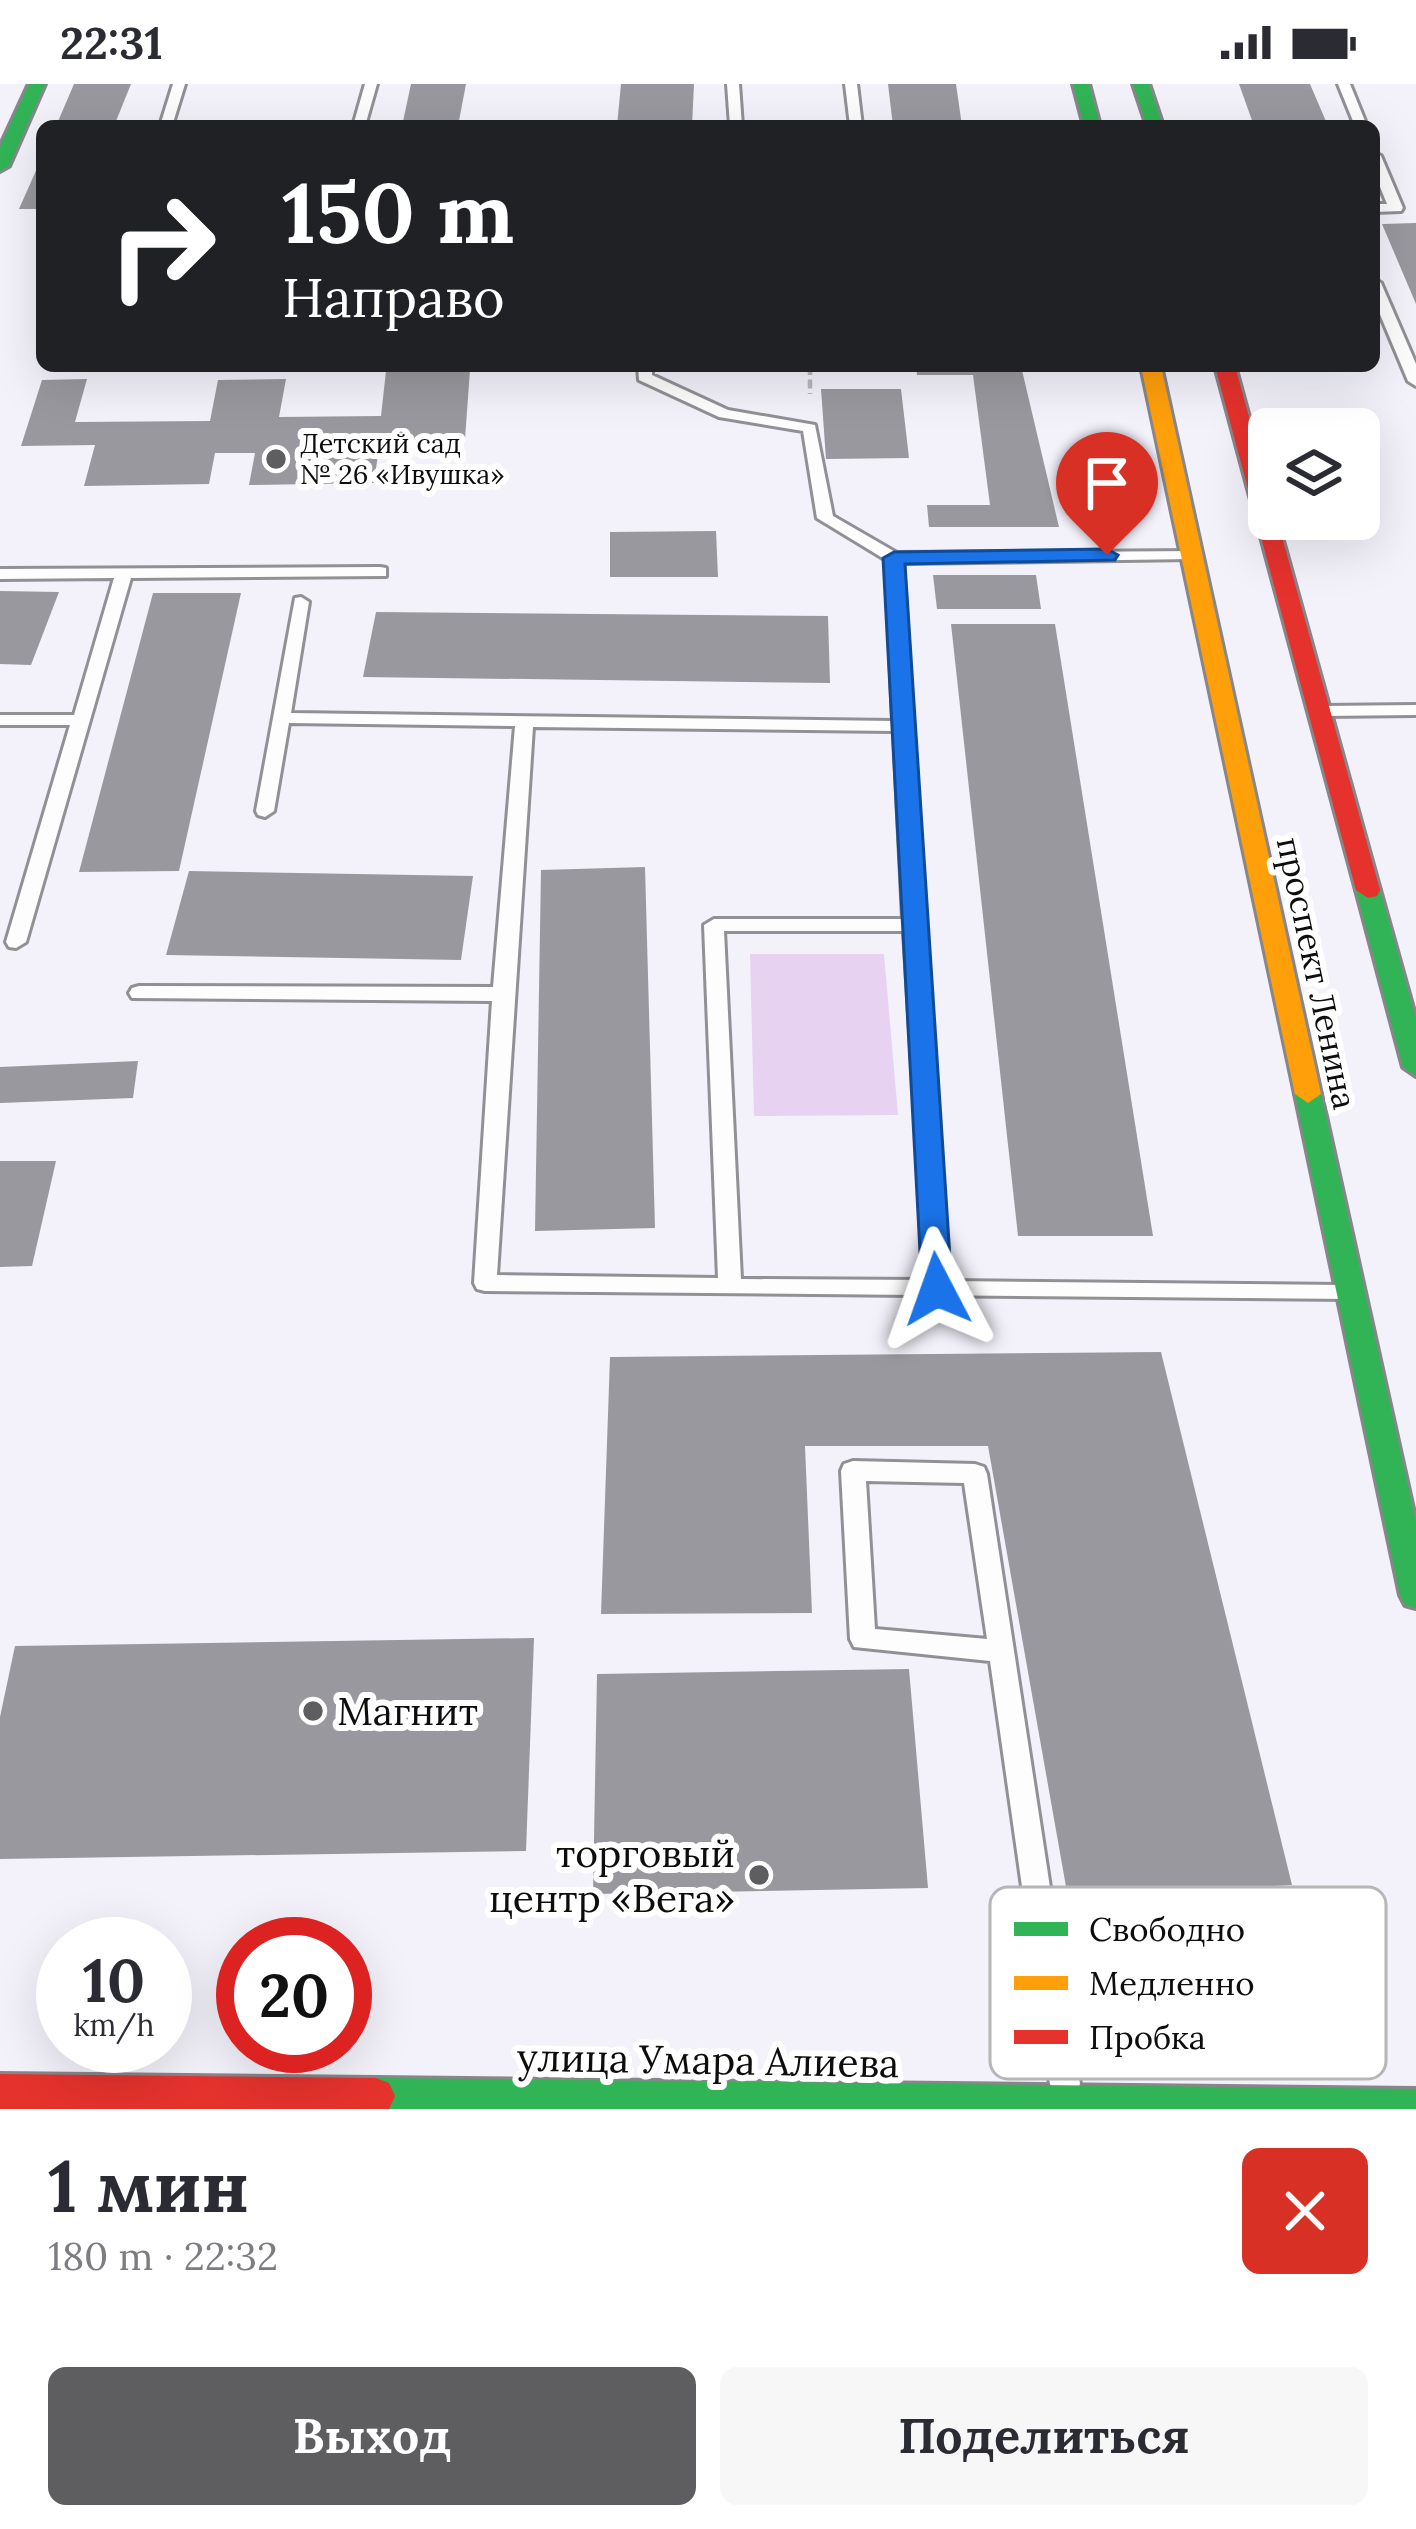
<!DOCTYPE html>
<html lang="ru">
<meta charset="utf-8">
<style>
:root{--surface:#fff;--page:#f7f7f7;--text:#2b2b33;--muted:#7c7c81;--accent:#5e5d60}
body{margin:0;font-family:Lora,serif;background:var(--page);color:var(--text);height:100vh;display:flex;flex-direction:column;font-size:45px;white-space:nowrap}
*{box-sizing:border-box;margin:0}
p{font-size:39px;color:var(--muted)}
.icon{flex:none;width:66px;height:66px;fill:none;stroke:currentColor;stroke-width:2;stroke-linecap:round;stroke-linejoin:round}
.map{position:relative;height:2025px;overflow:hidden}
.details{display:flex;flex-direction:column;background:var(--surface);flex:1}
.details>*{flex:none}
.banner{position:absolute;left:36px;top:36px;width:1344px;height:252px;border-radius:18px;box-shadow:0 12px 48px #0002;background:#202124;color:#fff;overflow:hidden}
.tools{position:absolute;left:1248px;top:324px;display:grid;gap:24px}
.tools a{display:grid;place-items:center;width:132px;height:132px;border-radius:18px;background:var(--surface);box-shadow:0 12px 48px #0002;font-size:60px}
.speed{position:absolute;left:36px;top:1833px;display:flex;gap:24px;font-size:60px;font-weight:700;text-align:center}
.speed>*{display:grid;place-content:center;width:156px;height:156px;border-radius:50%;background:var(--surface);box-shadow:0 12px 48px #0002;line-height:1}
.speed small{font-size:30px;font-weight:400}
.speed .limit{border:18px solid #d22;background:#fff;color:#111}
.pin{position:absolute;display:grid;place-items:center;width:102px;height:102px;color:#fff;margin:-123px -51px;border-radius:50% 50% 50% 0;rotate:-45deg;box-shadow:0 0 12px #0007}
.pin .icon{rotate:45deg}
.me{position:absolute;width:132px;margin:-66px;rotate:356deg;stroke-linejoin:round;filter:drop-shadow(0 0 9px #0008)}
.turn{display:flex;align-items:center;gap:42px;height:252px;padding:0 48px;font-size:54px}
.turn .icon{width:156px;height:156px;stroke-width:2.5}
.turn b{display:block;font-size:84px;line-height:102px}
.round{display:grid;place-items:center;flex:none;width:126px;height:126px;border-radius:18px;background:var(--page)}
.summary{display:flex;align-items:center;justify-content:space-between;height:204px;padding:0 48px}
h1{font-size:72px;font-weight:700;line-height:90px}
.action{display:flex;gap:24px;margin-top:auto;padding:24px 48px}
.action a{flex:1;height:138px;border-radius:18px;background:var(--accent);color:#fff;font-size:48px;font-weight:700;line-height:138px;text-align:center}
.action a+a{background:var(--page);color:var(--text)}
.status{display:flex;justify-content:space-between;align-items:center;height:84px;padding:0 60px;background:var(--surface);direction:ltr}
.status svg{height:33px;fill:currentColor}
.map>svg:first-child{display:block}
</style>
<div class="status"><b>22:31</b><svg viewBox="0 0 49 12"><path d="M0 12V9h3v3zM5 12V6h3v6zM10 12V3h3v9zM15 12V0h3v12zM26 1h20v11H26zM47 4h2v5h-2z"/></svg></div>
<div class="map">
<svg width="1416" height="2025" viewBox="0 0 1416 2025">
<rect width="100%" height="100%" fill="#f3f2fb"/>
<polygon fill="#e7d2f1" points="750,870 884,870 898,1031 754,1032"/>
<g fill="#98989e">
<polygon points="74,0 131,0 114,42 56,42"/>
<polygon points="411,0 466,0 458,42 402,42"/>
<polygon points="621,0 694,0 692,42 617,42"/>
<polygon points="888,0 956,0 962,42 893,42"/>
<polygon points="1239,0 1310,0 1328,42 1254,42"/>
<polygon points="42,73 42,125 19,125"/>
<polygon points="1416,139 1416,220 1382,140"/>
<polygon points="916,282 1021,282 1059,443 929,443 927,421 990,421 973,291 917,291"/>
<polygon points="470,286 465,355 380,356 374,399 249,401 255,369 215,369 209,400 84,402 95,361 21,362 42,296 87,295 75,338 210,337 218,296 286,295 279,333 381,332 386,287"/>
<polygon points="821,305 901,305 909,374 826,375"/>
<polygon points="716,447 718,493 610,493 610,448"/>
<polygon points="933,491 1036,491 1041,525 937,525"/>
<polygon points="0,507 59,508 31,581 0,580"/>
<polygon points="153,509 241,509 179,787 79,788"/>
<polygon points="376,528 828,532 830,599 363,593"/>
<polygon points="951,540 1055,540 1153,1152 1018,1152"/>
<polygon points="645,783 655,1144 535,1147 541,786"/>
<polygon points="189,787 473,792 461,876 166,871"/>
<polygon points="138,977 133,1014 0,1019 0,983"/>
<polygon points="0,1077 56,1077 32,1182 0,1183"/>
<polygon points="1161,1268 1292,1801 1068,1814 988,1362 805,1362 812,1529 601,1530 610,1273"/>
<polygon points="534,1554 526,1767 0,1775 0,1633 15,1562"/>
<polygon points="909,1585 928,1804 593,1810 597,1590"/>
</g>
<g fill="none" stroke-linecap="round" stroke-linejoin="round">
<g stroke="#919094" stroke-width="6">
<g id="lane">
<polygon points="173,0 185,0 172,42 160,42"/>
<polygon points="365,0 377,0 365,42 353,42"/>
<polygon points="727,0 739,0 742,42 730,42"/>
<polygon points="845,0 857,0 862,42 850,42"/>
<polygon points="1338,0 1350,0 1367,42 1355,42"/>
<polygon points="1374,68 1381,72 1403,124 1401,127 1374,128 1374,120 1387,120 1374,88"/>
<polygon points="1374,195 1381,199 1416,280 1416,302 1408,297 1374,216"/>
<path d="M638,282H652V291L728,326L815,341L833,432L897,469L1199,467L1201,470L1193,475L903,479L948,1197L1343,1201L1351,1203L1354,1209L1351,1215L485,1207L477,1205L474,1199L492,917L132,914L129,909L132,904L139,902L493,903L515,642L289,639L274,727L265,733L258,731L256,727L295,514L301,513L309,518L291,629L893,637L886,476L817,434L803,347L719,333L639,296ZM533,643L894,647L903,835H714L704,841L718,1194L497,1191ZM724,847H904L925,1196L741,1195Z"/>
<polygon points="380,483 386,484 386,492 131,494 26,858 16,864 9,863 6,858 70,641 0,641 0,631 74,631 114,494 0,495 0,485"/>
<polygon points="1416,621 1416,631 1322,632 1313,627 1322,622"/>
<path d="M853,1377L975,1380L984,1383L987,1390L1080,2000L1075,2010L1065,2014L1055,2010L1050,2000L990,1577L854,1563L850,1555L841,1387L844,1380ZM866,1397L964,1399L987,1555L875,1545Z"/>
</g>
</g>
<g stroke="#87878b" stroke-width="6">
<g id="fast">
<polygon points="29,0 45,0 9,82 0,87 0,63"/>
<polygon points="1073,0 1089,0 1100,42 1084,42"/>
<polygon points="1133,0 1149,0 1163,42 1147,42"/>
<polygon points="1368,798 1380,806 1416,935 1416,992 1403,983 1356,806"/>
<polygon points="1308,1001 1321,1010 1416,1438 1416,1524 1405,1521 1400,1511 1295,1010"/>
<polygon points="376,1994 1416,2005 1416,2025 363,2025 357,2012 363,1999"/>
</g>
</g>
<g stroke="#87878b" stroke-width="6">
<polygon id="slow" points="1141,282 1161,282 1321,1010 1308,1019 1295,1010"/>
</g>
<g stroke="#87878b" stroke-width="6">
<g id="jam">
<polygon points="1215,282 1235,282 1269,406 1269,435 1277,435 1380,806 1377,812 1368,814 1356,806"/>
<polygon points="0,1990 376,1994 389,1999 395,2012 389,2025 0,2025"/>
</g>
</g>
<polyline stroke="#b7b6b8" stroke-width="4.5" stroke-dasharray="9 4.5" stroke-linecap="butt" points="810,282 810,310"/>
<use href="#lane" fill="#fdfdfe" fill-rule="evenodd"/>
<use href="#fast" fill="#30b455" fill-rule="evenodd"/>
<use href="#slow" fill="#ff9f0a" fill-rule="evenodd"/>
<use href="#jam" fill="#e5322d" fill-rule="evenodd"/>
</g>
<polygon fill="#1a73e8" stroke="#114b97" stroke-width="3" points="1107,465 1118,471 1115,476 905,480 952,1205 947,1213 927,1213 922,1205 883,474 894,468"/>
<g fill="#5e5d60" stroke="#fff" stroke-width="4.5">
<circle cx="276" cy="375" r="12"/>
<circle cx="313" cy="1627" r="12"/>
<circle cx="759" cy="1791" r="12"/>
</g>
<g text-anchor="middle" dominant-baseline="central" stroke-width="12" stroke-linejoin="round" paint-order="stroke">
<g font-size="27" fill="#0d0d0d" stroke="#fff" text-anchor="start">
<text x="300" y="359">Детский сад<tspan x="300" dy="31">№ 26 «Ивушка»</tspan></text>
</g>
<g font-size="33" fill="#0d0d0d" stroke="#fff">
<text transform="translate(1317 889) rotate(78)">проспект Ленина</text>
</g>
<g font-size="39" fill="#0d0d0d" stroke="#fff" text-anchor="start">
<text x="337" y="1627">Магнит</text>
<text x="735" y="1769" text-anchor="end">торговый<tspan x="735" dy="45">центр «Вега»</tspan></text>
</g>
<g font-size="39" fill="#0d0d0d" stroke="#fff">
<text transform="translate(708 1976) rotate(1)">улица Умара Алиева</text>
</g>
</g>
<rect x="990" y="1803" width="396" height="192" rx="18" fill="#fff" stroke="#b6b6b6" stroke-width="3"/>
<rect x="1014" y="1838" width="54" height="14" fill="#30b455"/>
<rect x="1014" y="1892" width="54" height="14" fill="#ff9f0a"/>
<rect x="1014" y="1946" width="54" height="14" fill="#e5322d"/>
<g font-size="33" fill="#0d0d0d">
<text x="1089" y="1857">Свободно</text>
<text x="1089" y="1911">Медленно</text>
<text x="1089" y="1965">Пробка</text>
</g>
</svg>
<div class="tools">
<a><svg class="icon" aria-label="layers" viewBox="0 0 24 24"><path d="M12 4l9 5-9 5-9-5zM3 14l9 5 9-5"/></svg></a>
</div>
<div class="speed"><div>10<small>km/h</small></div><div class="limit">20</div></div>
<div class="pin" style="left:1107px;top:471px;background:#d93025"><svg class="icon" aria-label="arrive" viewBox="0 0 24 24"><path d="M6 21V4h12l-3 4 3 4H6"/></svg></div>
<svg class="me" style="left:937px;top:1205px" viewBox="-20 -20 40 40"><path d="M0-17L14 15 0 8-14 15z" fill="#1a73e8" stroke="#fff" stroke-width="4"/></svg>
<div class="banner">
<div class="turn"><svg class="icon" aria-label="right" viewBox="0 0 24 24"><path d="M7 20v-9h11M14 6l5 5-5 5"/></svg><div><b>150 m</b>Направо</div></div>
</div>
</div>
<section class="details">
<div class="summary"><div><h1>1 мин</h1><p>180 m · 22:32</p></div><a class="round" style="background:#d93025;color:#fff"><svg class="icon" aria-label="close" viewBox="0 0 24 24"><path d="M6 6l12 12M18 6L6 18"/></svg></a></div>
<div class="action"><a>Выход</a><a>Поделиться</a></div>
</section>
